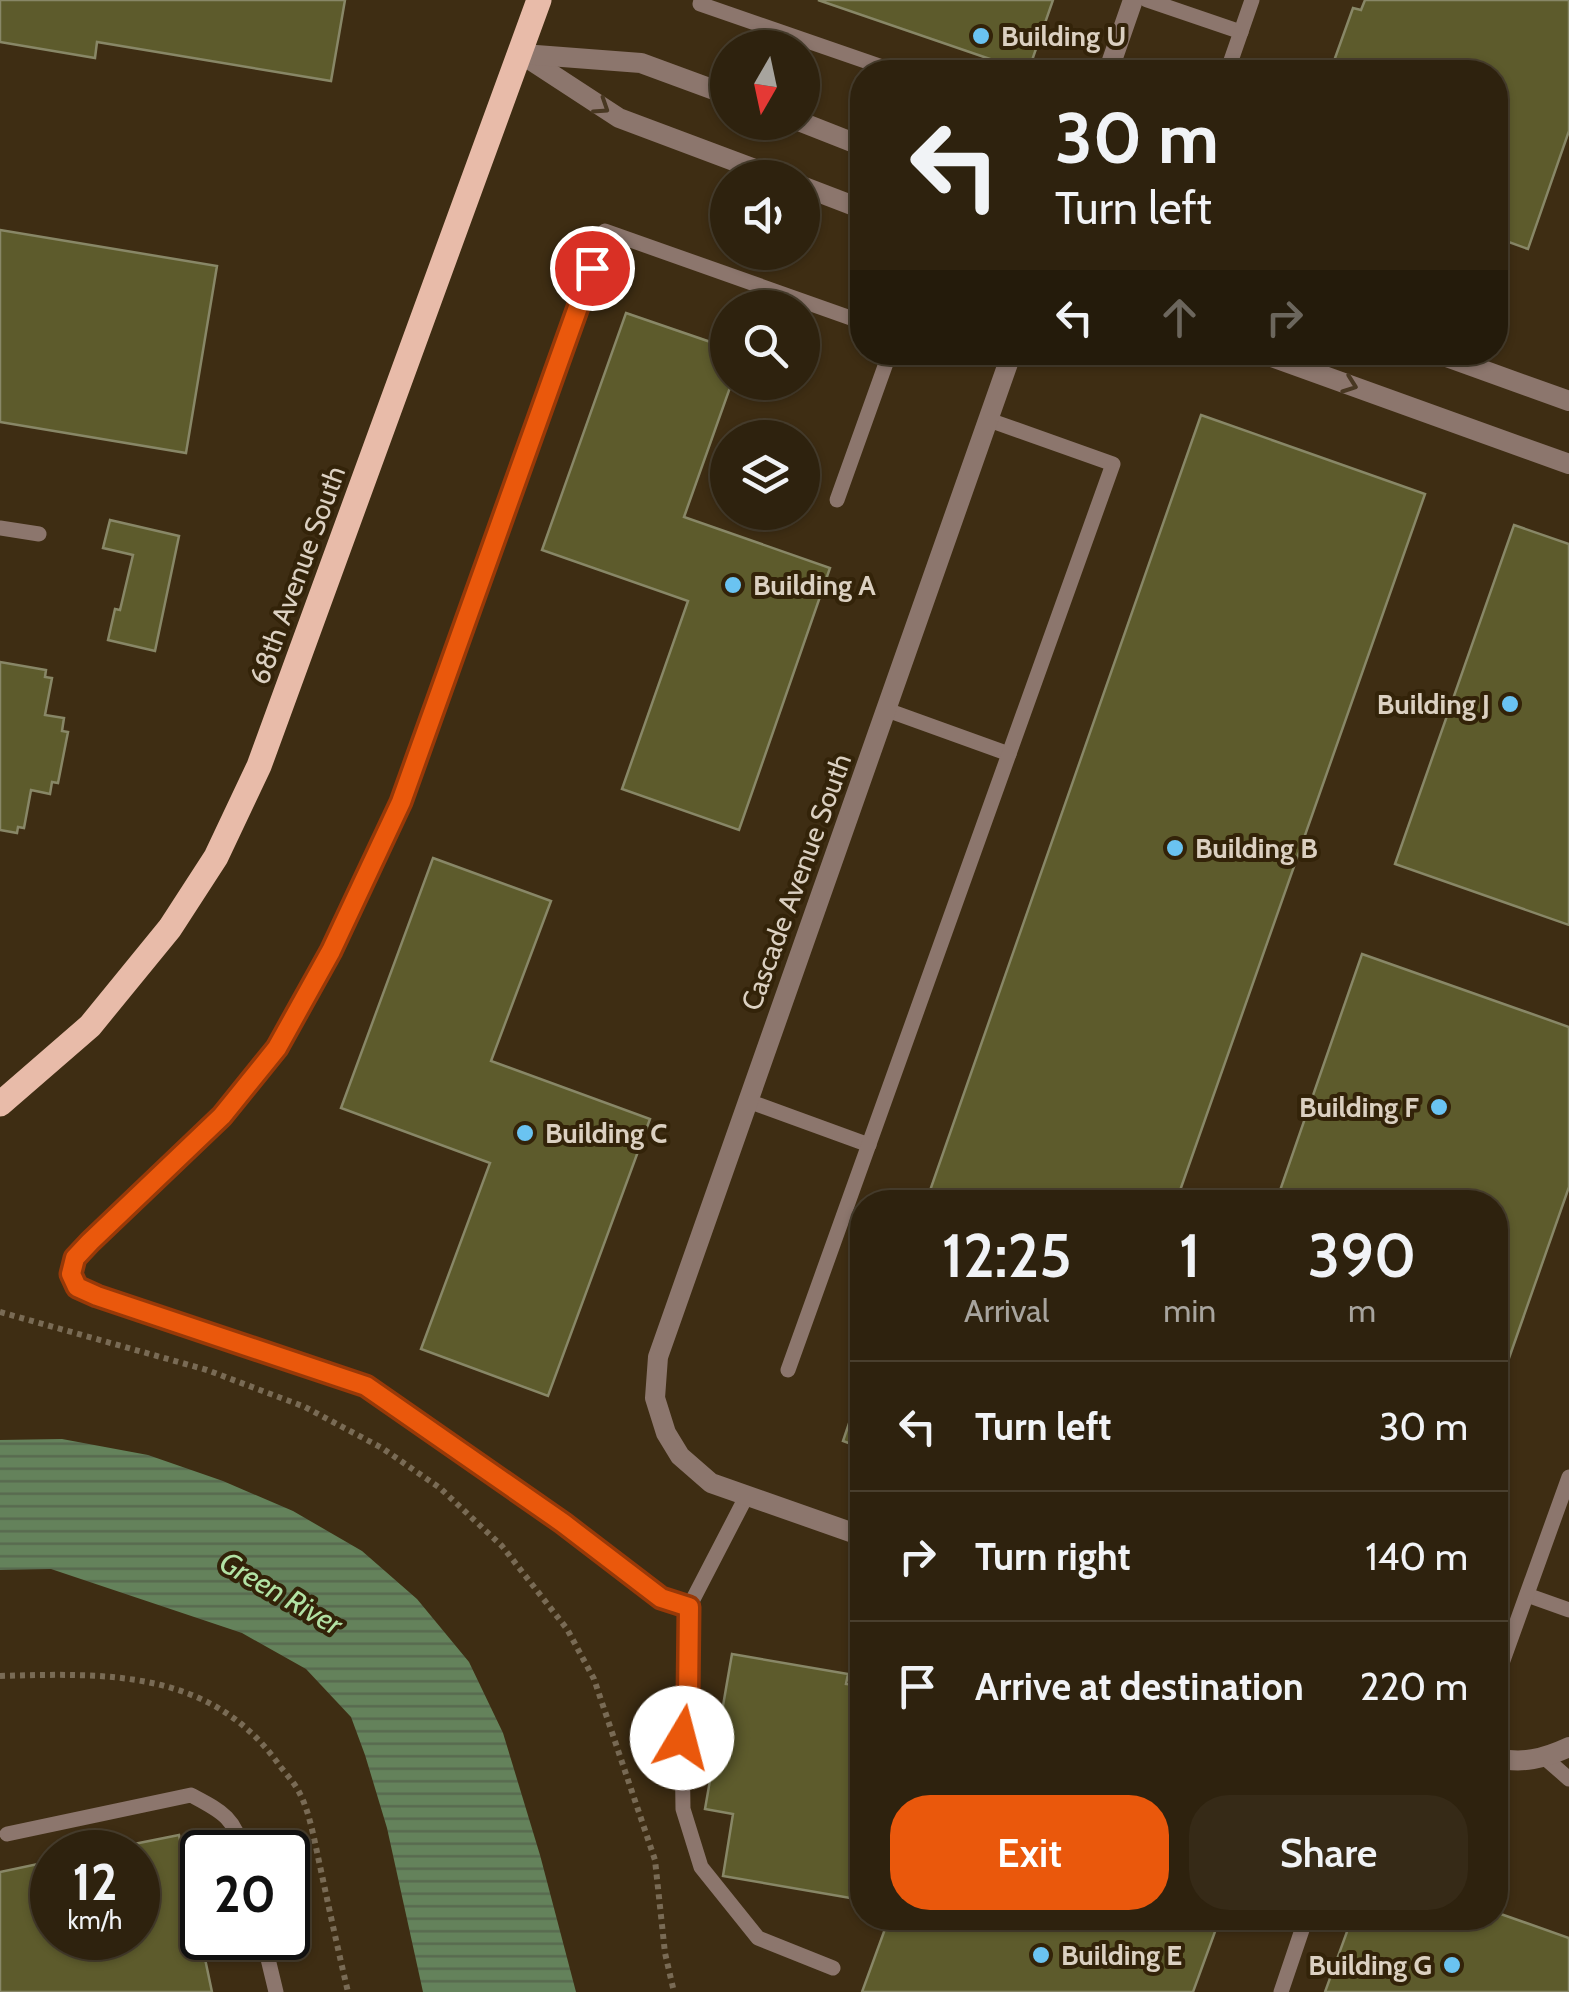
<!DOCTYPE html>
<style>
:root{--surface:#2e220e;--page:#362a17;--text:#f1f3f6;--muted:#a7a49e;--line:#493f2e;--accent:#ea580c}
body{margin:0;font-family:Cabin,sans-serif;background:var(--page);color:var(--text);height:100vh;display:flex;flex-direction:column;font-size:38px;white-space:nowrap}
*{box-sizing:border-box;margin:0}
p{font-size:32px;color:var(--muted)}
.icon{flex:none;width:55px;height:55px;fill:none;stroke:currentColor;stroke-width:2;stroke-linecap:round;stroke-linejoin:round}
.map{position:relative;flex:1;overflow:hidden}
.drawer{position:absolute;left:850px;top:1190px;width:658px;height:740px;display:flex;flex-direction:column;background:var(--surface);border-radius:40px;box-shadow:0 2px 8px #0004,0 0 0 2px var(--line)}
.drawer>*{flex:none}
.top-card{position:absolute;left:850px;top:60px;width:658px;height:305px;border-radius:40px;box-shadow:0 2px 8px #0004,0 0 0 2px var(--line);background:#2e220e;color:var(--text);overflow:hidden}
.needle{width:65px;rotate:189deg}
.buttons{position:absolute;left:710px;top:30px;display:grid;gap:20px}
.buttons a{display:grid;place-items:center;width:110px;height:110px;border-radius:50%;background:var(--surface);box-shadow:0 2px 8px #0004,0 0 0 2px var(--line);font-size:50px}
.speed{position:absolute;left:30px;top:1830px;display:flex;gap:20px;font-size:50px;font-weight:700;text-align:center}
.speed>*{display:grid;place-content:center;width:130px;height:130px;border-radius:50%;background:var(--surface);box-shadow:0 2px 8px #0004,0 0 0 2px var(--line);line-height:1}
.speed small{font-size:25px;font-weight:400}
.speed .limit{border:5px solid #111;border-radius:15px;background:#fff;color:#111}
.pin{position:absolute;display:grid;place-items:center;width:85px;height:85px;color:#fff;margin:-42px;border:5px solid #fff;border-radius:50%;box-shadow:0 2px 10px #0007}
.me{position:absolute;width:110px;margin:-55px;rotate:8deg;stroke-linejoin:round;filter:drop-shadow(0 0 8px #0008)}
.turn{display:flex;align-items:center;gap:35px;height:210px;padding:0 40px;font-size:45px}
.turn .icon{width:130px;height:130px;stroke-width:2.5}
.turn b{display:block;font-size:70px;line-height:85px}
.lanes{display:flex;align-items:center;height:95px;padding:0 40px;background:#0003;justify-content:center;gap:50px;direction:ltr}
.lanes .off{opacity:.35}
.eta{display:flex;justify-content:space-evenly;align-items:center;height:170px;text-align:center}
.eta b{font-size:60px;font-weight:600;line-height:70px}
.cta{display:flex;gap:20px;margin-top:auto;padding:20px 40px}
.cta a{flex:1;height:115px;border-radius:40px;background:var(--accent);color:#fff;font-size:40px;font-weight:600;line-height:115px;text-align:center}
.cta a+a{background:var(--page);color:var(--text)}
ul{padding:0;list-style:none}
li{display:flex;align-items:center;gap:30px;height:130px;padding:0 40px;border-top:2px solid var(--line)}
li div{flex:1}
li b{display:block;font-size:38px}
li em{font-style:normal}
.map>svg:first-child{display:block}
</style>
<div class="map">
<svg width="1569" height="1992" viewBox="0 0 1569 1992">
<defs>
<pattern id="water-rules" width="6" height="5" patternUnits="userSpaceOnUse" patternTransform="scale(2.5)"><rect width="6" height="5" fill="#64825b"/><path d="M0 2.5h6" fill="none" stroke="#586a4f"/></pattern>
</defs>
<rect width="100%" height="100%" fill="#3e2d13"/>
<polygon fill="url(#water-rules)" points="62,1439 148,1455 223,1481 293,1511 362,1551 417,1599 469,1662 503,1733 540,1855 576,1992 423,1992 387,1828 365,1755 351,1717 306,1669 242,1633 51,1569 0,1570 0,1440"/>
<g fill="#5d5b2c" stroke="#888767" stroke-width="2.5">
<polygon points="0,0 345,0 331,81 97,42 95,58 0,42"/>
<polygon points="818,0 1053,0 1028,72"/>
<polygon points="1365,0 1569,0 1569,131 1528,249 1495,237 1495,72 1330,72 1353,8 1361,10"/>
<polygon points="0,230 217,266 186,453 0,422"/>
<polygon points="626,313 728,348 728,382 732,382 684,517 830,568 739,830 622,789 688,601 542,550"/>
<polygon points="1201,415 1425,494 1176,1202 926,1202"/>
<polygon points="110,520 179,536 155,651 108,640 115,609 120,610 133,555 103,548"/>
<polygon points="1514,525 1569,544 1569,925 1395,864"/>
<polygon points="0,662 46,670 45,677 52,678 45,715 64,718 62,731 68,732 58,783 52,782 50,794 31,790 24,828 18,827 17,833 0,830"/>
<polygon points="433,858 551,901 491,1061 650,1119 548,1396 421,1349 490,1163 341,1108"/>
<polygon points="1362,954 1569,1027 1569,1187 1495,1398 1495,1202 1276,1202"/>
<polygon points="862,1385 862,1448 843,1441"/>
<polygon points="732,1654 848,1674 846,1684 862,1686 862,1900 723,1876 733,1814 705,1809"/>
<polygon points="179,1835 212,1992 0,1992 0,1872 52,1861 52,1938 138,1938 138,1852 94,1852"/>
<polygon points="1495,1912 1569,1938 1569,1992 1325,1992 1352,1918 1495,1918"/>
<polygon points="889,1918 1220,1918 1193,1992 862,1992"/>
</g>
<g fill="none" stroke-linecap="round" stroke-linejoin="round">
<g stroke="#796b55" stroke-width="6" stroke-dasharray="5 5" stroke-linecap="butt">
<polyline points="0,1312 207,1370 305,1407 382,1448 440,1488 502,1546 567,1629 594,1679 655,1860 665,1953 674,1992"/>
<path d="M0,1676C104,1673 209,1669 277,1762C284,1772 294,1782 299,1792C310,1812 315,1844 320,1866C329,1908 338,1950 348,1992"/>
</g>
<g stroke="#8c766d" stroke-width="15">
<polyline points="701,0 700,4 897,72"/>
<polyline points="1147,0 1241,32"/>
<polyline points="1227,72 1252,0"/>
<polyline points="837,500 890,352"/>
<polyline points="0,528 39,534"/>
<polyline points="887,710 1009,754"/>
<polyline points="748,1101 869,1145"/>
<polyline points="788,1370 1113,464 989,420"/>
<polyline points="747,1495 689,1607 661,1598 563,1523 366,1386 97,1296 77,1287 71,1274 75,1258 90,1242 222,1116 277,1048 331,951 401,802 605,231 862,322"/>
<polyline points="1527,1595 1569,1610"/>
<polyline points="689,1607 688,1698 682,1739 683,1809 701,1867 758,1938 833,1968"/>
<polyline points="1495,1663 1501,1666 1569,1477"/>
<polyline points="1545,1758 1569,1779"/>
<path d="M7,1834L191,1795C221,1811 235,1817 243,1852"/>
<polyline points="263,1938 276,1992"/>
<polyline points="1281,1992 1306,1918"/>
</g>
<g stroke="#8c766d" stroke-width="20">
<polyline points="521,54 619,118 779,178"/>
<polyline points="523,54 641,63 728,95"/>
<polyline points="1108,72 1133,0"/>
<polyline points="801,122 862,146"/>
<polyline points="802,186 862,209"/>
<polyline points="1258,352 1569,464"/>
<polyline points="1433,352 1569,401"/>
<polyline points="862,1536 711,1483 680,1456 666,1433 655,1398 658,1357 1012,352"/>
<path d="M1495,1757C1521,1765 1545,1758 1569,1747"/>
</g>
<polyline stroke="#e8bba9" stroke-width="25" points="0,1104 90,1026 170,928 216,857 259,766 539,0"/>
</g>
<defs><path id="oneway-chevron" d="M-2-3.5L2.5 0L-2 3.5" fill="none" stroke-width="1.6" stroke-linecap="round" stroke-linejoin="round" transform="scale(2.5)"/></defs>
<g stroke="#493822">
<use href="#oneway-chevron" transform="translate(602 107) rotate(33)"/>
<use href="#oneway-chevron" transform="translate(1350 385) rotate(20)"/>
</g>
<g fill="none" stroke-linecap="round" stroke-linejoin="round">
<g stroke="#983908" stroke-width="25">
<polyline id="route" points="592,268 401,802 331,951 277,1048 222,1116 90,1242 75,1258 71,1274 77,1287 97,1296 366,1386 563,1523 661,1598 689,1607 688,1698 682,1738"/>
</g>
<use href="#route" stroke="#ea580c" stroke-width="18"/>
</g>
<g fill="#6ac3f1" stroke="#332309" stroke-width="4">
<circle cx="981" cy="36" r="10"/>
<circle cx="733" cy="585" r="10"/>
<circle cx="1510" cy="704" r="10"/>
<circle cx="1175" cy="848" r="10"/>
<circle cx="1439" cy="1107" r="10"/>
<circle cx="525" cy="1133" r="10"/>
<circle cx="1041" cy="1955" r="10"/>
<circle cx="1452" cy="1965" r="10"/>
</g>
<g text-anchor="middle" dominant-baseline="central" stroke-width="8" stroke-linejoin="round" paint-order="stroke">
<g font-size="28" font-weight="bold" fill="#dbd0c1" stroke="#332309" text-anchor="start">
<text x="1001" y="36">Building U</text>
<text x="753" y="585">Building A</text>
<text x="1490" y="704" text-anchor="end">Building J</text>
<text x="1195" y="848">Building B</text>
<text x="1419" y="1107" text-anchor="end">Building F</text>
<text x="545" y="1133">Building C</text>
<text x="1061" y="1955">Building E</text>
<text x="1432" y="1965" text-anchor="end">Building G</text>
</g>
<g font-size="28" fill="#dbd0c1" stroke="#332309">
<text transform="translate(297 575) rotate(-70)">68th Avenue South</text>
<text transform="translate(796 882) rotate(-70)">Cascade Avenue South</text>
</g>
<g font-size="30" font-style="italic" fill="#b2e2a4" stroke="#332309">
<text transform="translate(281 1593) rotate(30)">Green River</text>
</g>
</g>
</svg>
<div class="buttons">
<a><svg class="needle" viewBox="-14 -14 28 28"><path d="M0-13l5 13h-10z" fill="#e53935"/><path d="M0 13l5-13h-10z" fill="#a7a49e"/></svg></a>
<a><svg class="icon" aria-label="sound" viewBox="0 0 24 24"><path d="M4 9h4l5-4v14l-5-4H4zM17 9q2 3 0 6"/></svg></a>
<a><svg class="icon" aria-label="search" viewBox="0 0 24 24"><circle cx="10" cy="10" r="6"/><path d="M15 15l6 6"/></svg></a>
<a><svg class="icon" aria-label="layers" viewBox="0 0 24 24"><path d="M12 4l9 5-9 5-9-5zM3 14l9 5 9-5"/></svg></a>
</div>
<div class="speed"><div>12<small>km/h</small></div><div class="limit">20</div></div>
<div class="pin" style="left:592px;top:268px;background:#d93025"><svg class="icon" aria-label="arrive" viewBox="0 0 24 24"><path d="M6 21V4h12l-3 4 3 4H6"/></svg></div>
<svg class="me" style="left:682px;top:1738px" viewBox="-20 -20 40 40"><circle r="19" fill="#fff"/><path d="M0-13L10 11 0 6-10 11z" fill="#ea580c"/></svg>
<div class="top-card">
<div class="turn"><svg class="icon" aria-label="left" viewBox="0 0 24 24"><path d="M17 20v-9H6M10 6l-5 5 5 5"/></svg><div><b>30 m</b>Turn left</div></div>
<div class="lanes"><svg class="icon" aria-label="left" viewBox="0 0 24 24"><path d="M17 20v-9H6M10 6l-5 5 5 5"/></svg><svg class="icon off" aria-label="ahead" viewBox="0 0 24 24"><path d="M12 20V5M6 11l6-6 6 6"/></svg><svg class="icon off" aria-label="right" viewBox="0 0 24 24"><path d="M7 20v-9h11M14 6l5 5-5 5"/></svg></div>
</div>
<section class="drawer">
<div class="eta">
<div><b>12:25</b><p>Arrival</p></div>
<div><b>1</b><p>min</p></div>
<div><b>390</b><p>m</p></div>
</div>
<ul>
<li><svg class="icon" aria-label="left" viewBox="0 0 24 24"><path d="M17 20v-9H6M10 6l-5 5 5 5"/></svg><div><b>Turn left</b></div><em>30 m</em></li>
<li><svg class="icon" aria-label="right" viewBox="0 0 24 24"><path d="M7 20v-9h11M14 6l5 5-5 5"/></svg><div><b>Turn right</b></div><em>140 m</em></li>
<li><svg class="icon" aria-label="arrive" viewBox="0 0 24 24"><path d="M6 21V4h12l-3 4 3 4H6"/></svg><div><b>Arrive at destination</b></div><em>220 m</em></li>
</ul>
<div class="cta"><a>Exit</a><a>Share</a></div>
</section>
</div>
